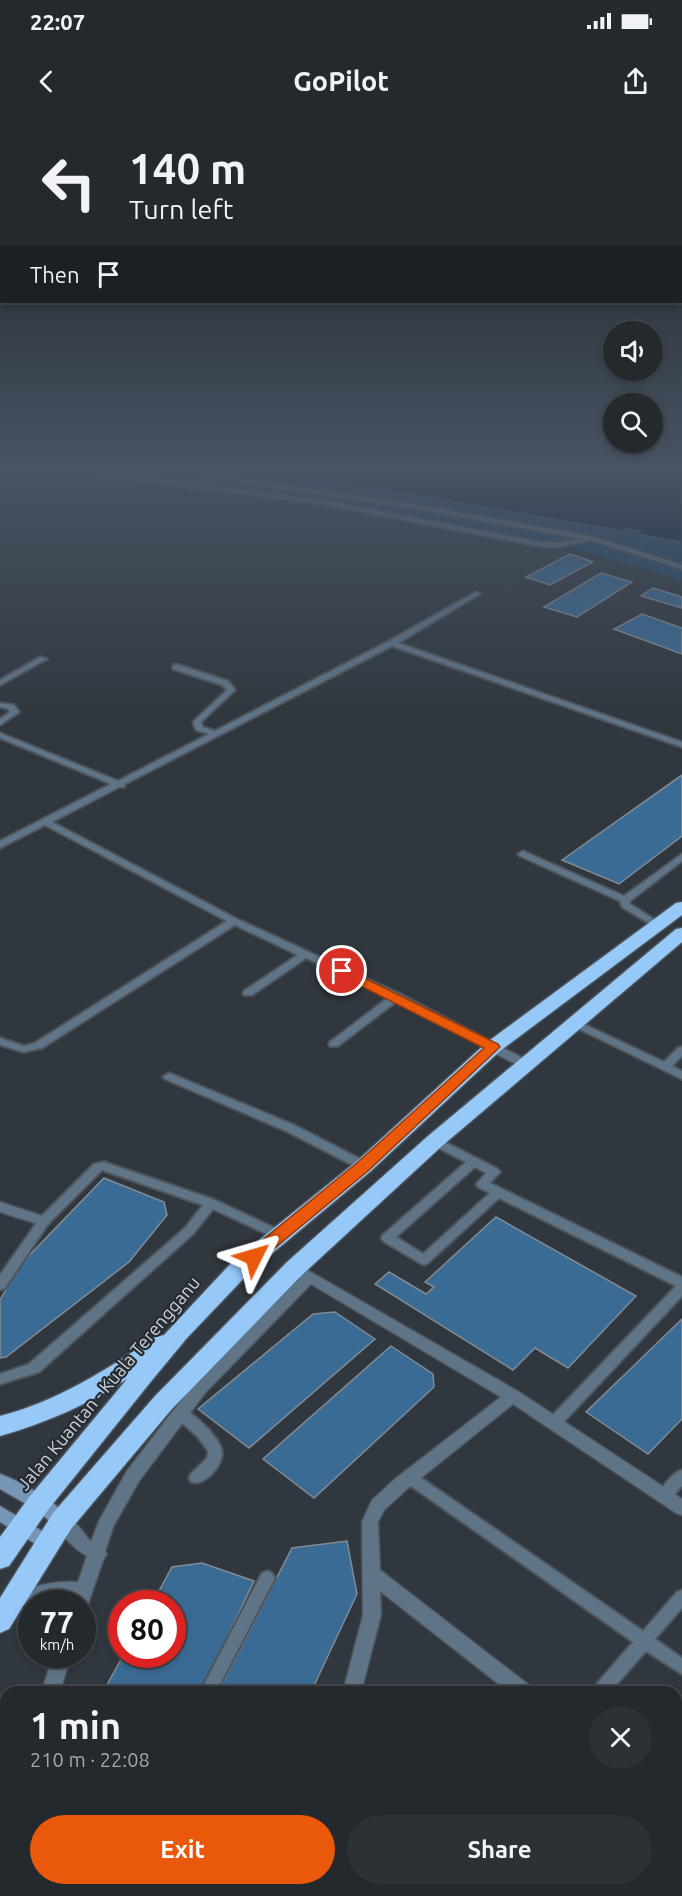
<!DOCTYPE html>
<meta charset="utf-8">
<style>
:root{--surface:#24292e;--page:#2c3136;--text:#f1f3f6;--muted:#a3a6aa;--line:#41454a;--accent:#ea580c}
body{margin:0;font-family:Ubuntu,sans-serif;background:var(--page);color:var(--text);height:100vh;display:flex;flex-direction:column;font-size:22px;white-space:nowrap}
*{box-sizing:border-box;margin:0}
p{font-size:20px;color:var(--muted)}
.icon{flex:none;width:33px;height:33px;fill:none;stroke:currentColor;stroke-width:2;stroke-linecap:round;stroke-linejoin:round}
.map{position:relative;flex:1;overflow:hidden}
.drawer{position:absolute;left:0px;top:1566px;width:682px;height:210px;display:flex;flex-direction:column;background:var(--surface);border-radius:18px 18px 0 0;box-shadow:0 3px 9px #0003,0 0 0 2px var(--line)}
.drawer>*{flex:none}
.hud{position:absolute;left:0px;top:0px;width:682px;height:183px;box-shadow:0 3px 9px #0003,0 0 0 2px var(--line);background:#24292e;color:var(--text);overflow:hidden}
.tools{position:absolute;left:603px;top:201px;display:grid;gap:12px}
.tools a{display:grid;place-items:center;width:60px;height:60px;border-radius:50%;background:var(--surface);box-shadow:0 3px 9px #0003,0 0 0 2px var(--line);font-size:30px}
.speed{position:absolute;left:18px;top:1470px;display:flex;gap:12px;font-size:30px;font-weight:700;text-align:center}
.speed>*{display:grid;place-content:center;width:78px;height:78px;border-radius:50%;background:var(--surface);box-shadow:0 3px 9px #0003,0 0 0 2px var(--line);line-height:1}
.speed small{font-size:15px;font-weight:400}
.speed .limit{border:9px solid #d22;background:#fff;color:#111}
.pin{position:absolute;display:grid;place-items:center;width:51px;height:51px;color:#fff;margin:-26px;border:3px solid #fff;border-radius:50%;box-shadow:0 2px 6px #0007}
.me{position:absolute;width:66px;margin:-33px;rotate:50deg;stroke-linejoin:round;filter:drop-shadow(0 0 4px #0008)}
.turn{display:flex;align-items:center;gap:21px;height:126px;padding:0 30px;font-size:27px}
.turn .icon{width:78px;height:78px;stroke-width:2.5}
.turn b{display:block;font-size:42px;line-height:51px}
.then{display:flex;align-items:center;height:57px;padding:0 30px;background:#0003;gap:12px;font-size:22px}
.round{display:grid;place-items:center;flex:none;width:63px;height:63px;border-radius:32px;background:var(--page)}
.summary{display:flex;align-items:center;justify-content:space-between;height:102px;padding:0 30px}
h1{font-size:36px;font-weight:600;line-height:45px}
.action{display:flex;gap:12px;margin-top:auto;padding:12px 30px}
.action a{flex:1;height:69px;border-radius:36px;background:var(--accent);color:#fff;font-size:24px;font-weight:600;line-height:69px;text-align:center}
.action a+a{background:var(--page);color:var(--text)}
.status{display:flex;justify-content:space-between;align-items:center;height:42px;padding:0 30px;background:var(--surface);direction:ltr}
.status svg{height:16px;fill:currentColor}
header{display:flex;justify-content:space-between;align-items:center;height:78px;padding:0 30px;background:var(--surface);font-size:27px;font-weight:600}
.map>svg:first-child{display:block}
</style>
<div class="status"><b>22:07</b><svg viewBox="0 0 49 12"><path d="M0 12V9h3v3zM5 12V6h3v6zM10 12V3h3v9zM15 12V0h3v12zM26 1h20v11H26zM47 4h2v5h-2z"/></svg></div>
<header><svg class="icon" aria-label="back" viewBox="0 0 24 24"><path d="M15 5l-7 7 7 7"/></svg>GoPilot<svg class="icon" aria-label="share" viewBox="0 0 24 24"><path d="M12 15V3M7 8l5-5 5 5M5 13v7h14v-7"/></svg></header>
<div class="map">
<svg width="682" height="1776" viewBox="0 0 682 1776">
<rect width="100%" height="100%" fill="#30373e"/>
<polygon fill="#20496d" points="51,350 272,350 621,411 624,408 641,411 639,414 682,422 682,460 574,428 271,378"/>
<polygon fill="#072136" stroke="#435666" stroke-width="1.5" points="272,350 682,350 682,422 638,414 640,411 625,408 622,411"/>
<g fill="#3a6b95" stroke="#828b93" stroke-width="1.5">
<polygon points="570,434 593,442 550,465 526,457"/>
<polygon points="601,453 632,462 577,497 544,487"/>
<polygon points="653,468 682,477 682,488 641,476"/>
<polygon points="642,494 682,508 682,534 614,509"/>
<polygon points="682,655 682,716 619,764 562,740"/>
<polygon points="104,1058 164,1082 167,1095 129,1142 6,1237 0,1238 0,1180 19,1146"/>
<polygon points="496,1097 636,1176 568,1248 535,1228 513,1250 375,1164 389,1152 426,1174 434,1167 425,1162"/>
<polygon points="335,1192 375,1219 249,1328 198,1289 313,1194"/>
<polygon points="682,1199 682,1299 648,1334 586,1292"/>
<polygon points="391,1226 433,1254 434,1267 314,1378 263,1339"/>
<polygon points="347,1421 357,1474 311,1572 218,1572 292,1428"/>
<polygon points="202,1443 254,1461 201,1572 103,1572 124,1534 172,1534 172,1484 152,1484 172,1447"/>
<polygon points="163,1770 441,1770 442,1776 119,1776"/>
</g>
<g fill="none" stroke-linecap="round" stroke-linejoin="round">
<g stroke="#4c535a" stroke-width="4">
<g id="lane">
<path d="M67,350H84L186,362L217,355L411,384L594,417L682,445V449L591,420L557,427L539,426L321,384L198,368L189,369L184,366L70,352ZM217,359L411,388L583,419L557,423L539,422L321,380L203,365L202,363Z"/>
<polygon points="476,472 480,474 478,475 398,523 682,622 682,627 392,526 125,664 124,667 119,667 52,702 237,799 400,874 497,925 498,927 497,929 489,929 397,881 338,926 330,926 329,924 330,922 389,877 306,838 252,875 244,875 243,873 244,871 298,835 235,805 42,928 23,932 0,925 0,918 24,926 35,923 227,801 45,705 0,728 0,721 111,664 0,618 0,613 118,661 209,614 196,610 193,602 227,570 222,565 173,549 173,545 179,545 228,561 235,570 201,602 203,607 215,611 389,521"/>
<polygon points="40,537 47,539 0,565 0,560"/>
<polygon points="0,583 14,585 19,592 0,605 0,599 10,592 8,589 0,587"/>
<polygon points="523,731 624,776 682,734 682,741 630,781 630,784 660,803 662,805 657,808 622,787 620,781 520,736 518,734"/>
<polygon points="577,901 664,942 678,928 682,927 682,936 672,946 682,951 682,959 573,906 572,904 573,902"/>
<polygon points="169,953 294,1005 368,1043 370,1046 368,1049 360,1049 286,1011 165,959 163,957"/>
<path d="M435,1017L498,1049L500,1052L490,1063L682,1157V1176L559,1307L554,1309L549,1307L547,1303L549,1299L676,1166L499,1078L428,1143L424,1145L420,1143L383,1121L381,1118L383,1115L466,1042L431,1024L429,1021L431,1018ZM475,1047L486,1053L476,1064L478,1067L490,1073L423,1134L396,1117Z"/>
<polygon points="104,1042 215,1080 283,1112 285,1115 283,1118 275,1118 213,1089 193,1114 39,1252 0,1264 0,1254 29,1244 185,1108 203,1085 102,1050 48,1104 5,1168 0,1170 0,1155 40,1098 94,1044"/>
<path d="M180,1287C193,1292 221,1318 222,1332C223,1346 204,1367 191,1362L189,1358L191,1354L207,1338L208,1331L198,1317L175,1297L173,1293L175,1289Z"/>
<path d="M682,1350V1366C675,1373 670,1384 659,1380L657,1376C662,1367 672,1353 682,1350Z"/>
<polygon points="409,1351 414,1353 643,1511 677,1472 682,1470 682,1488 655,1519 682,1538 682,1554 646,1531 610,1572 592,1572 594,1567 633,1522 404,1361 402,1357 404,1353"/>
<polygon points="267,1451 272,1453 275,1458 216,1572 200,1572 262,1453"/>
<polygon points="22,1770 40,1770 39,1776 21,1776"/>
</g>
</g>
<g stroke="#4c535a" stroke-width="3">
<g id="street">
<polygon points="493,923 531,942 533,945 527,949 523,948 489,930 487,927"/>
<polygon points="0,1082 49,1098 51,1101 49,1104 44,1106 0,1092"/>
<path d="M295,1143L519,1272L682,1379V1395L676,1393L513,1284L407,1369L384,1390L378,1402L380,1450L530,1566L532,1572H509L380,1471L381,1495L361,1572H343L363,1495L362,1402L372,1380L395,1359L501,1277L311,1164L205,1273L139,1361L113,1407L105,1432L107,1434L103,1440L86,1490L82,1491V1484H71L73,1477L49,1478L16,1489L10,1487L7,1481L10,1475C32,1467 54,1460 78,1462L87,1436C74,1429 60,1414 54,1401L56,1396C71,1391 82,1412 91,1422L99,1401L127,1351L193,1265L300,1158L290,1152L288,1148L290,1144Z"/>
<polygon points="53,1534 71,1534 60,1572 42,1572"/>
<polygon points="676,1682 682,1684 682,1705 676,1702"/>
<rect x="466" y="1770" width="20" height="6"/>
</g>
</g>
<g stroke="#4c535a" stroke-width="3">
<g id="secondary">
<path d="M0,1354C18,1360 62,1384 70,1401L68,1406L62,1408L56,1406L33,1388L0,1369Z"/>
<polygon points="0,1386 54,1418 57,1423 54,1428 48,1430 42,1428 0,1402"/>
</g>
</g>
<g stroke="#4c535a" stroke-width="3">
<g id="highway">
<path d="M682,782V795L500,931L371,1051L249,1153L187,1218L153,1259L48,1390L9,1446L0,1449V1417L30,1376L127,1259C87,1285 46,1303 0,1316V1296C58,1281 106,1250 155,1217L164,1215L233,1141L357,1041L486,923L676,783Z"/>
<polygon points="682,808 682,822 442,1026 303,1154 171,1290 71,1409 9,1509 0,1513 0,1478 53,1393 155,1276 287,1142 428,1016 676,809"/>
</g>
</g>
<g stroke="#6e747a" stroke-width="2" stroke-dasharray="1 3" stroke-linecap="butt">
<polyline points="257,350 350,364"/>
<polyline points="608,411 682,424"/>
</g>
<use href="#lane" fill="#607487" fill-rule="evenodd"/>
<use href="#street" fill="#607487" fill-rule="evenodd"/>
<use href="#secondary" fill="#7696b5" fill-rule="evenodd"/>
<use href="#highway" fill="#96c9f8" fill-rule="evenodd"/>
</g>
<linearGradient id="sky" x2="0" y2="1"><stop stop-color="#1a1e22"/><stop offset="0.58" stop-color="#485363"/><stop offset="1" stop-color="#485363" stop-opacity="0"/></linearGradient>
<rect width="682" height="599" fill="url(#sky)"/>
<polygon fill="#ea580c" stroke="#983908" stroke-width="1.5" points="342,847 498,924 500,927 369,1050 259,1141 248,1141 245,1137 248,1132 358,1042 484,928 337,854 335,851 337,848"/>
<g text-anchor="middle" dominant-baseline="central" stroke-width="4.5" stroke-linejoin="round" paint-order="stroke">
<g font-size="18" fill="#ced3d7" stroke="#262d34">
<text transform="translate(108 1263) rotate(-50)">Jalan Kuantan - Kuala Terengganu</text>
</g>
</g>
</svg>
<div class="tools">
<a><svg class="icon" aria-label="sound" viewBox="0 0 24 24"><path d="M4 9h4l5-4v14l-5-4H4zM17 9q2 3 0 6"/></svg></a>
<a><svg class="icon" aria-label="search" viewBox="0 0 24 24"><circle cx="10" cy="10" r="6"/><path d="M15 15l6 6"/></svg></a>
</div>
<div class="speed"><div>77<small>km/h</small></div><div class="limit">80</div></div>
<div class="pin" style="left:342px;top:851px;background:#d93025"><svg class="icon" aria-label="arrive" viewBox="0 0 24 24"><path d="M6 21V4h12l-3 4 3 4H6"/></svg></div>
<svg class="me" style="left:254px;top:1137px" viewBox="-20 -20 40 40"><path d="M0-17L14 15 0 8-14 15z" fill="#ea580c" stroke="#fff" stroke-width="4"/></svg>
<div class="hud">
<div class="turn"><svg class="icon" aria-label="left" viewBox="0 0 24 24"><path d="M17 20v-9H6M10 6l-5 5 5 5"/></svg><div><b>140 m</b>Turn left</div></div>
<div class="then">Then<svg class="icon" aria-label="arrive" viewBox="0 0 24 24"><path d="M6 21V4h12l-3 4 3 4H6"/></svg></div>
</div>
<section class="drawer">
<div class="summary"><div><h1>1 min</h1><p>210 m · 22:08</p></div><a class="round"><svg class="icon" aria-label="close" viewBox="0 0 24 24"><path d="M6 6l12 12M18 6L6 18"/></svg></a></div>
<div class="action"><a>Exit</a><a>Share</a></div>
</section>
</div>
